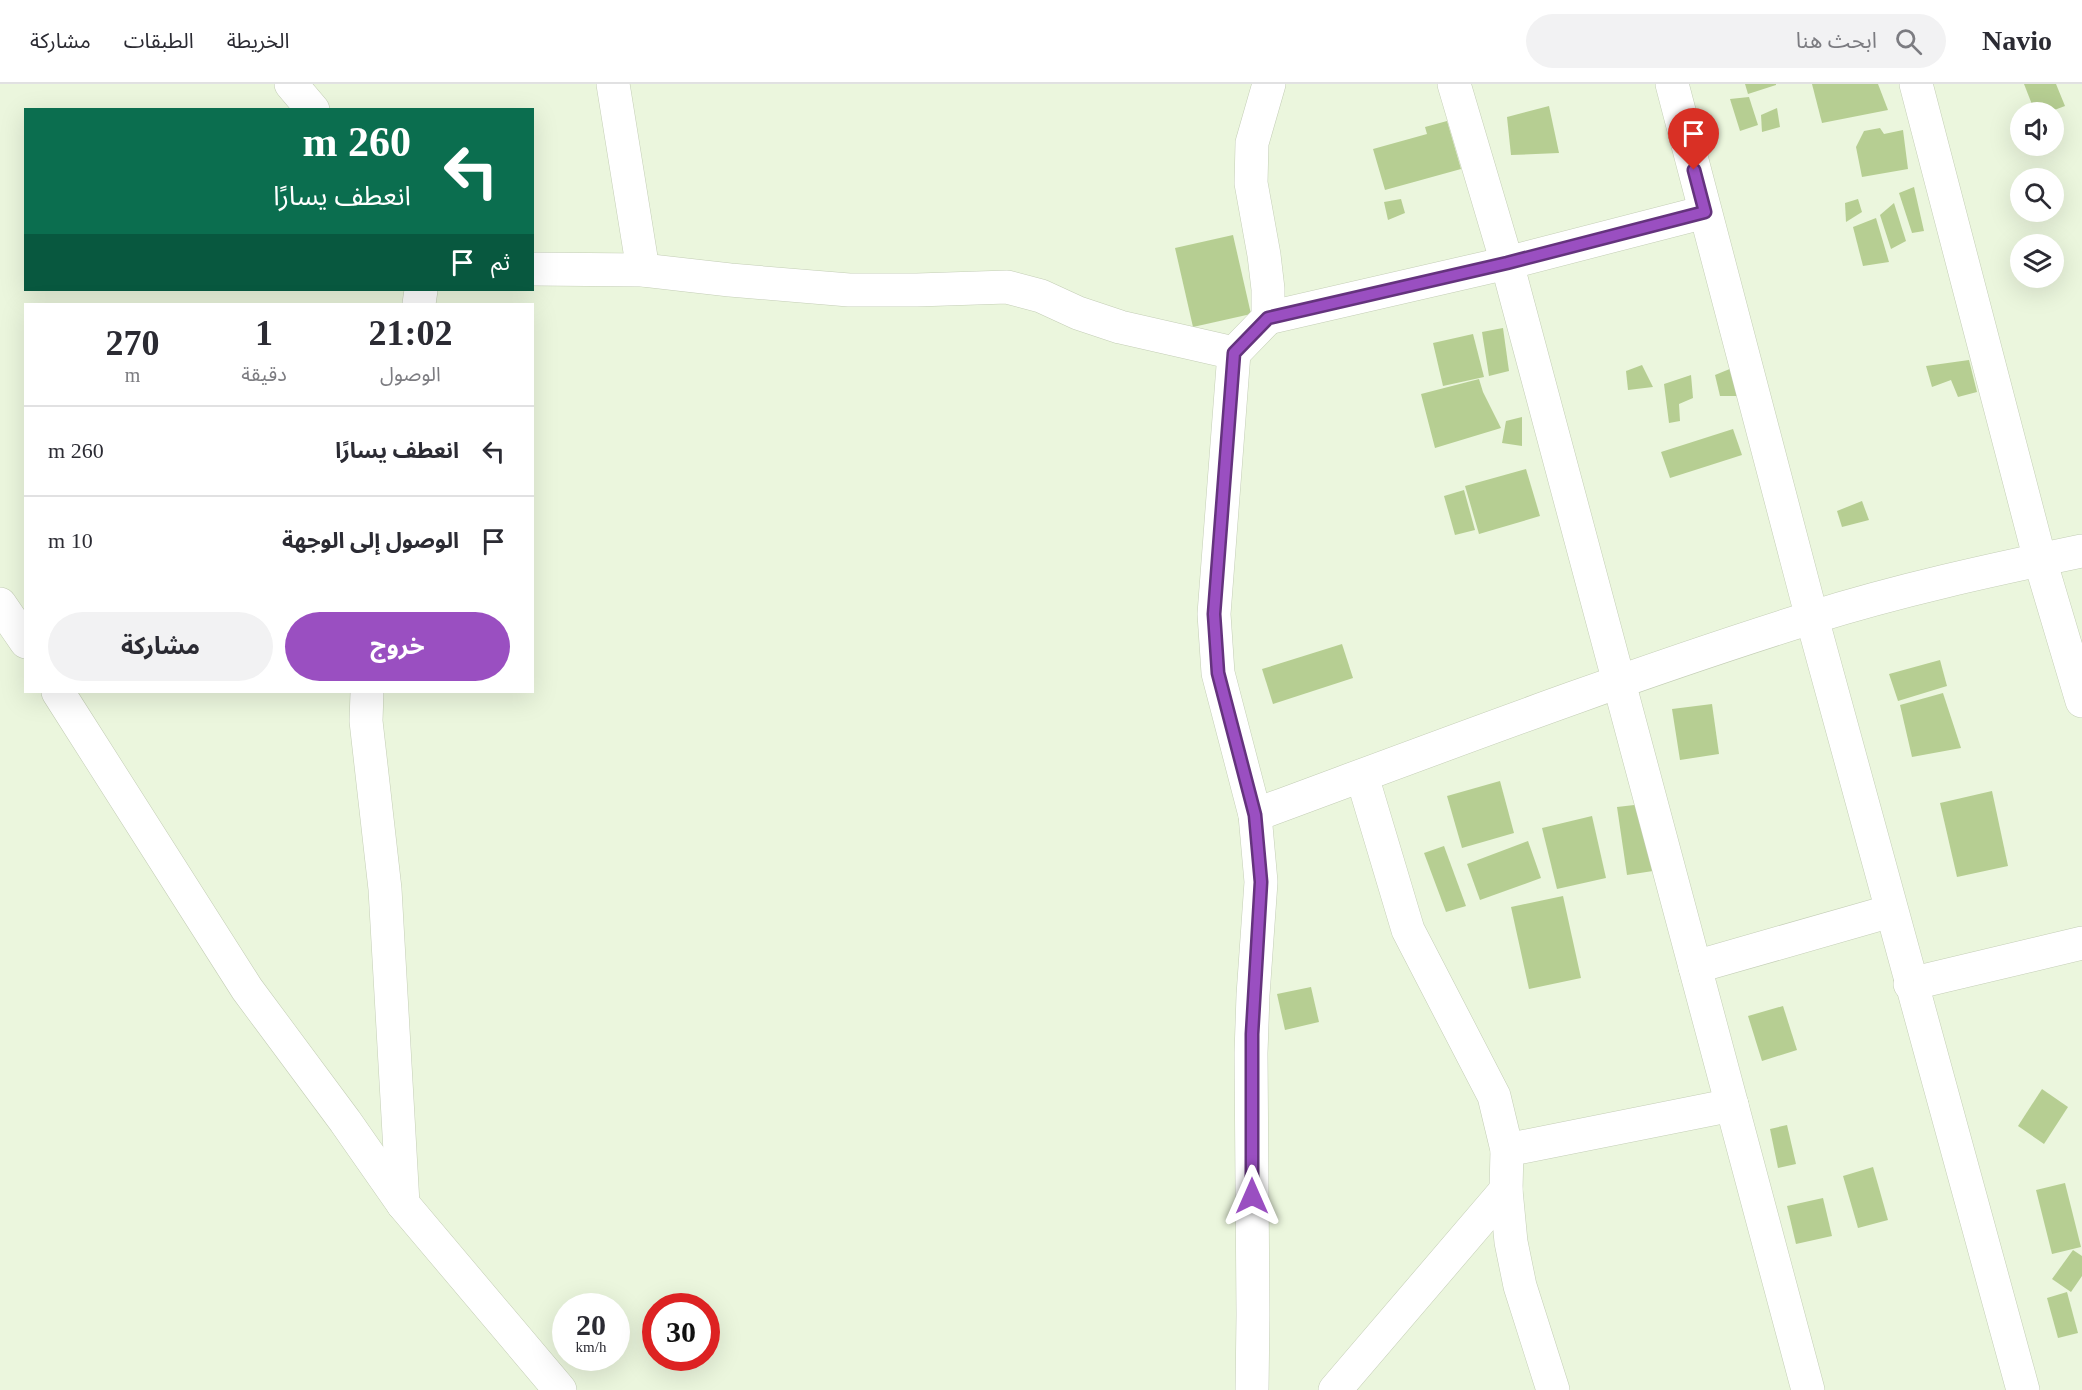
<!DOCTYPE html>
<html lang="ar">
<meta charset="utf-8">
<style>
:root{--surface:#fff;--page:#f2f2f3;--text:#2b2b33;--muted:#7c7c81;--line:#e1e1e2;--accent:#9a4fc1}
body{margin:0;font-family:"Times New Roman","Noto Sans Arabic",serif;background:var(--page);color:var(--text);direction:rtl;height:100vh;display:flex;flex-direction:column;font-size:22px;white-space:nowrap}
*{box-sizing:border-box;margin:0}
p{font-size:20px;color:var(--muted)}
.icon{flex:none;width:33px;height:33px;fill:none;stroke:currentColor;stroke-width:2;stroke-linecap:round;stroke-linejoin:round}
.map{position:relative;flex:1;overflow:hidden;direction:ltr}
.sheet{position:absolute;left:24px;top:219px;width:510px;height:390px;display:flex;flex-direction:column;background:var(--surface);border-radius:0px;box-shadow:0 6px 24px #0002;direction:rtl}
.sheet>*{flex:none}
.top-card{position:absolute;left:24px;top:24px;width:510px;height:183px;border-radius:0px;box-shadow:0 6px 24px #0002;direction:rtl;background:#0b6e4f;color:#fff;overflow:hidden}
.controls{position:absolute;left:2010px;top:18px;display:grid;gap:12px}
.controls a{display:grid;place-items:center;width:54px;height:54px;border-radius:50%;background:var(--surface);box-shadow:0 6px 24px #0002;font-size:30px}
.speed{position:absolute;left:552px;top:1209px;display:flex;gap:12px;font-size:30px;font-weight:700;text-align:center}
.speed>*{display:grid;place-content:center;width:78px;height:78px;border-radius:50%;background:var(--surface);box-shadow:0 6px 24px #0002;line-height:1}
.speed small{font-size:15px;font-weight:400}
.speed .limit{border:9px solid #d22;background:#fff;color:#111}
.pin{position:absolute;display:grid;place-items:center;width:51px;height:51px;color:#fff;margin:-62px -26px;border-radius:50% 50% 50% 0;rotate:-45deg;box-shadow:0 0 6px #0007}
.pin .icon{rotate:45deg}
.me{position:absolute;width:66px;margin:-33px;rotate:0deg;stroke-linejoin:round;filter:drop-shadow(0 0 4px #0008)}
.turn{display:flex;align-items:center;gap:21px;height:126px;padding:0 24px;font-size:27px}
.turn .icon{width:78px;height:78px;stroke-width:2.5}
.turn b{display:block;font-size:42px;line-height:51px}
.then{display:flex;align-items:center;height:57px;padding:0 24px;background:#0003;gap:12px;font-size:22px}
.eta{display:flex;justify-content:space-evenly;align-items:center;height:102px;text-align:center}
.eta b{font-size:36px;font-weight:700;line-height:42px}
.button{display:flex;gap:12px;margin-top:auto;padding:12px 24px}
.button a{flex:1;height:69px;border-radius:36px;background:var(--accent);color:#fff;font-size:24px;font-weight:700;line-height:69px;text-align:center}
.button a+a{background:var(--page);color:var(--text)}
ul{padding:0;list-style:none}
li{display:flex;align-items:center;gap:18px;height:90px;padding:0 24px;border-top:2px solid var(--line)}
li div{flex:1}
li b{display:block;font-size:22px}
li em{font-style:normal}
header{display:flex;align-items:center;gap:36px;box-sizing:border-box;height:84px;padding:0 30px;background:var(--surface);border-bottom:2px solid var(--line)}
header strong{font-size:28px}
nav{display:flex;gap:33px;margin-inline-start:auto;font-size:21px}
.search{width:420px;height:54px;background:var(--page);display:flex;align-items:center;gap:15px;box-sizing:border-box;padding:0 21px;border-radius:33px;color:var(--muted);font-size:22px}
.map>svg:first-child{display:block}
</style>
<header>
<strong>Navio</strong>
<div class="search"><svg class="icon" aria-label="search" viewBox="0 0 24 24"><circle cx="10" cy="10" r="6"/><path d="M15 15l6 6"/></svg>ابحث هنا</div>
<nav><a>الخريطة</a><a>الطبقات</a><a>مشاركة</a></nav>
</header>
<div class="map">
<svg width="2082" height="1306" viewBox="0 0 2082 1306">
<rect width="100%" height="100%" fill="#ebf6dd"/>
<g fill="#b6ce92">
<polygon points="1745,0 1776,0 1776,1 1748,10"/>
<polygon points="1812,0 1878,0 1888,26 1822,39"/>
<polygon points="2024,0 2056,0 2065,22 2049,28 2035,28"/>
<polygon points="1749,13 1758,41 1740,47 1730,15"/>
<polygon points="1549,22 1559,69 1511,71 1507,33"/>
<polygon points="1777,24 1780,43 1762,48 1761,31"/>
<polygon points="1447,37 1461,85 1385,106 1373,65 1427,50 1425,43"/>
<polygon points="1880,44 1884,50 1903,46 1908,85 1862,93 1856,63 1864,47"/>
<polygon points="1914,103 1924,147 1912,149 1899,109"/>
<polygon points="1401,115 1405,129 1388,136 1384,118"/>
<polygon points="1858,115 1862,128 1846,138 1845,119"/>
<polygon points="1894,119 1906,157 1891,165 1880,131"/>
<polygon points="1876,134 1889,178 1863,182 1853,143"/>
<polygon points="1233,151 1251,230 1193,243 1175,164"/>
<polygon points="1503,244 1509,287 1489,292 1482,248"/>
<polygon points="1473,250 1484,293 1443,302 1433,259"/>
<polygon points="1969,276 1977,308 1958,313 1951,296 1932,303 1926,282"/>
<polygon points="1642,281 1653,303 1628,306 1626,287"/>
<polygon points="1737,282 1739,312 1720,312 1715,291"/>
<polygon points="1691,291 1693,314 1679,320 1680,337 1669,339 1664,300"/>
<polygon points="1479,295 1483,308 1501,344 1435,364 1421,310"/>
<polygon points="1522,333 1522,362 1502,359 1506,337"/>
<polygon points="1733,345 1742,371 1670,394 1661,368"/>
<polygon points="1526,385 1540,432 1479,450 1465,402"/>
<polygon points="1464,406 1475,446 1455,451 1444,412"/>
<polygon points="1862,417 1869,436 1842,443 1837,427"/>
<polygon points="1342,560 1353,594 1273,620 1262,585"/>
<polygon points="1940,576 1947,602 1898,617 1889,590"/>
<polygon points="1943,609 1961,664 1912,673 1900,621"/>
<polygon points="1712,620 1719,670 1680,676 1672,625"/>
<polygon points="1500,697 1514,749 1462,764 1447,712"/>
<polygon points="1992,707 2008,782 1957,793 1940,719"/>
<polygon points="1643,720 1653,787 1627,791 1617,723"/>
<polygon points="1592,732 1606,794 1557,805 1542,744"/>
<polygon points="1528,757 1541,794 1480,816 1467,780"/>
<polygon points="1444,762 1466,822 1446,828 1424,769"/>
<polygon points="1563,812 1581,894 1529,905 1511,823"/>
<polygon points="1311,903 1319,938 1285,946 1277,910"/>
<polygon points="1783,922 1797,966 1762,977 1748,932"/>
<polygon points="2042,1005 2068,1023 2044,1060 2018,1042"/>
<polygon points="1787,1041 1796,1080 1778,1084 1770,1045"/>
<polygon points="1873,1083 1888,1136 1858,1144 1843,1092"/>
<polygon points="2065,1099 2081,1163 2052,1170 2036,1106"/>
<polygon points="1823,1114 1832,1152 1796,1160 1787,1122"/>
<polygon points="2073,1166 2082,1172 2082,1192 2071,1208 2052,1195"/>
<polygon points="2067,1208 2078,1249 2058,1254 2047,1214"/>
</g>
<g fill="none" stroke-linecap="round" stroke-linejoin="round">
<g stroke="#c4ceb6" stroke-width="34">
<g id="minor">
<polyline points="291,0 313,26"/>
<polyline points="613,0 643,186"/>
<polyline points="1454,0 1507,179 1808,1306"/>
<polyline points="1672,0 1812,534 2023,1306"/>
<polyline points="1916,0 2040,476 2082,617"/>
<polyline points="532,185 643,186 730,196 849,206 917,206 1007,203 1041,212 1078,229 1120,243 1234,269"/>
<polyline points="419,220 421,206"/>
<polyline points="1268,234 1507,179 1705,128"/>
<polyline points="0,520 26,558"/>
<polyline points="58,608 247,905 345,1037 403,1120 560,1306"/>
<polyline points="367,608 366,637 385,805 403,1120"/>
<polyline points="1362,692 1408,846 1494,1012 1507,1066 1506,1106 1511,1158 1520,1202 1553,1306"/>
<path d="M1255,731C1439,663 1622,593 1810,534C1899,506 1991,486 2082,467"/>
<polyline points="1695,883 1891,827"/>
<polyline points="1910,900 2082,859"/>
<polyline points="1507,1066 1732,1021"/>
<polyline points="1252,1306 1253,1231 1251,969 1253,911 1261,798 1255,731 1218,589 1214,530 1234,269 1268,234 1268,205 1264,171 1251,99 1252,59 1269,0"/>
<polyline points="1335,1306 1506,1106"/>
</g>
</g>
<use href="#minor" stroke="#fff" stroke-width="33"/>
</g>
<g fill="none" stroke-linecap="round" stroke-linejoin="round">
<g stroke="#64337d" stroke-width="15">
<polyline id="route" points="1252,1112 1252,950 1261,798 1255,731 1218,589 1214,530 1234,269 1268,234 1507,179 1705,128 1694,86"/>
</g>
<use href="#route" stroke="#9a4fc1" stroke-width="10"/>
</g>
</svg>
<div class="controls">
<a><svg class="icon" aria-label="sound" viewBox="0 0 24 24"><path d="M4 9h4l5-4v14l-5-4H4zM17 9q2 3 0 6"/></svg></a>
<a><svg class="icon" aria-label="search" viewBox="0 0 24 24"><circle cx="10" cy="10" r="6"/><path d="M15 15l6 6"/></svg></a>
<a><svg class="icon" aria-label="layers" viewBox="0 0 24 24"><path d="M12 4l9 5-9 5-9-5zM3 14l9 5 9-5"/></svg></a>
</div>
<div class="speed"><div>20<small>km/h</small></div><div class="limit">30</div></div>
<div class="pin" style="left:1694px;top:86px;background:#d93025"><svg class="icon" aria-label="arrive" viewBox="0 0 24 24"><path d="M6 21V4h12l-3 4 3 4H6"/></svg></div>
<svg class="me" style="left:1252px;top:1112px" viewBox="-20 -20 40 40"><path d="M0-17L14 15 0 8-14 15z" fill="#9a4fc1" stroke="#fff" stroke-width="4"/></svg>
<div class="top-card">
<div class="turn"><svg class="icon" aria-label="left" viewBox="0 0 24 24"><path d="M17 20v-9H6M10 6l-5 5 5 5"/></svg><div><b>260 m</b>انعطف يسارًا</div></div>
<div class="then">ثم<svg class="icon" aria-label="arrive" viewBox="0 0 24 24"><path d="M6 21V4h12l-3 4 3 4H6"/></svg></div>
</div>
<section class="sheet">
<div class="eta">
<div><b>21:02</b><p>الوصول</p></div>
<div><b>1</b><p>دقيقة</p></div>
<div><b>270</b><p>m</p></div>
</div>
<ul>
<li><svg class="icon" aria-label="left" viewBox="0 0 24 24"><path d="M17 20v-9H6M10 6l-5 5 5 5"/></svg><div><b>انعطف يسارًا</b></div><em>260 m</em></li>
<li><svg class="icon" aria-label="arrive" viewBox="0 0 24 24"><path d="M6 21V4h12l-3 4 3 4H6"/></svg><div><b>الوصول إلى الوجهة</b></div><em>10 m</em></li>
</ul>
<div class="button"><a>خروج</a><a>مشاركة</a></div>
</section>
</div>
